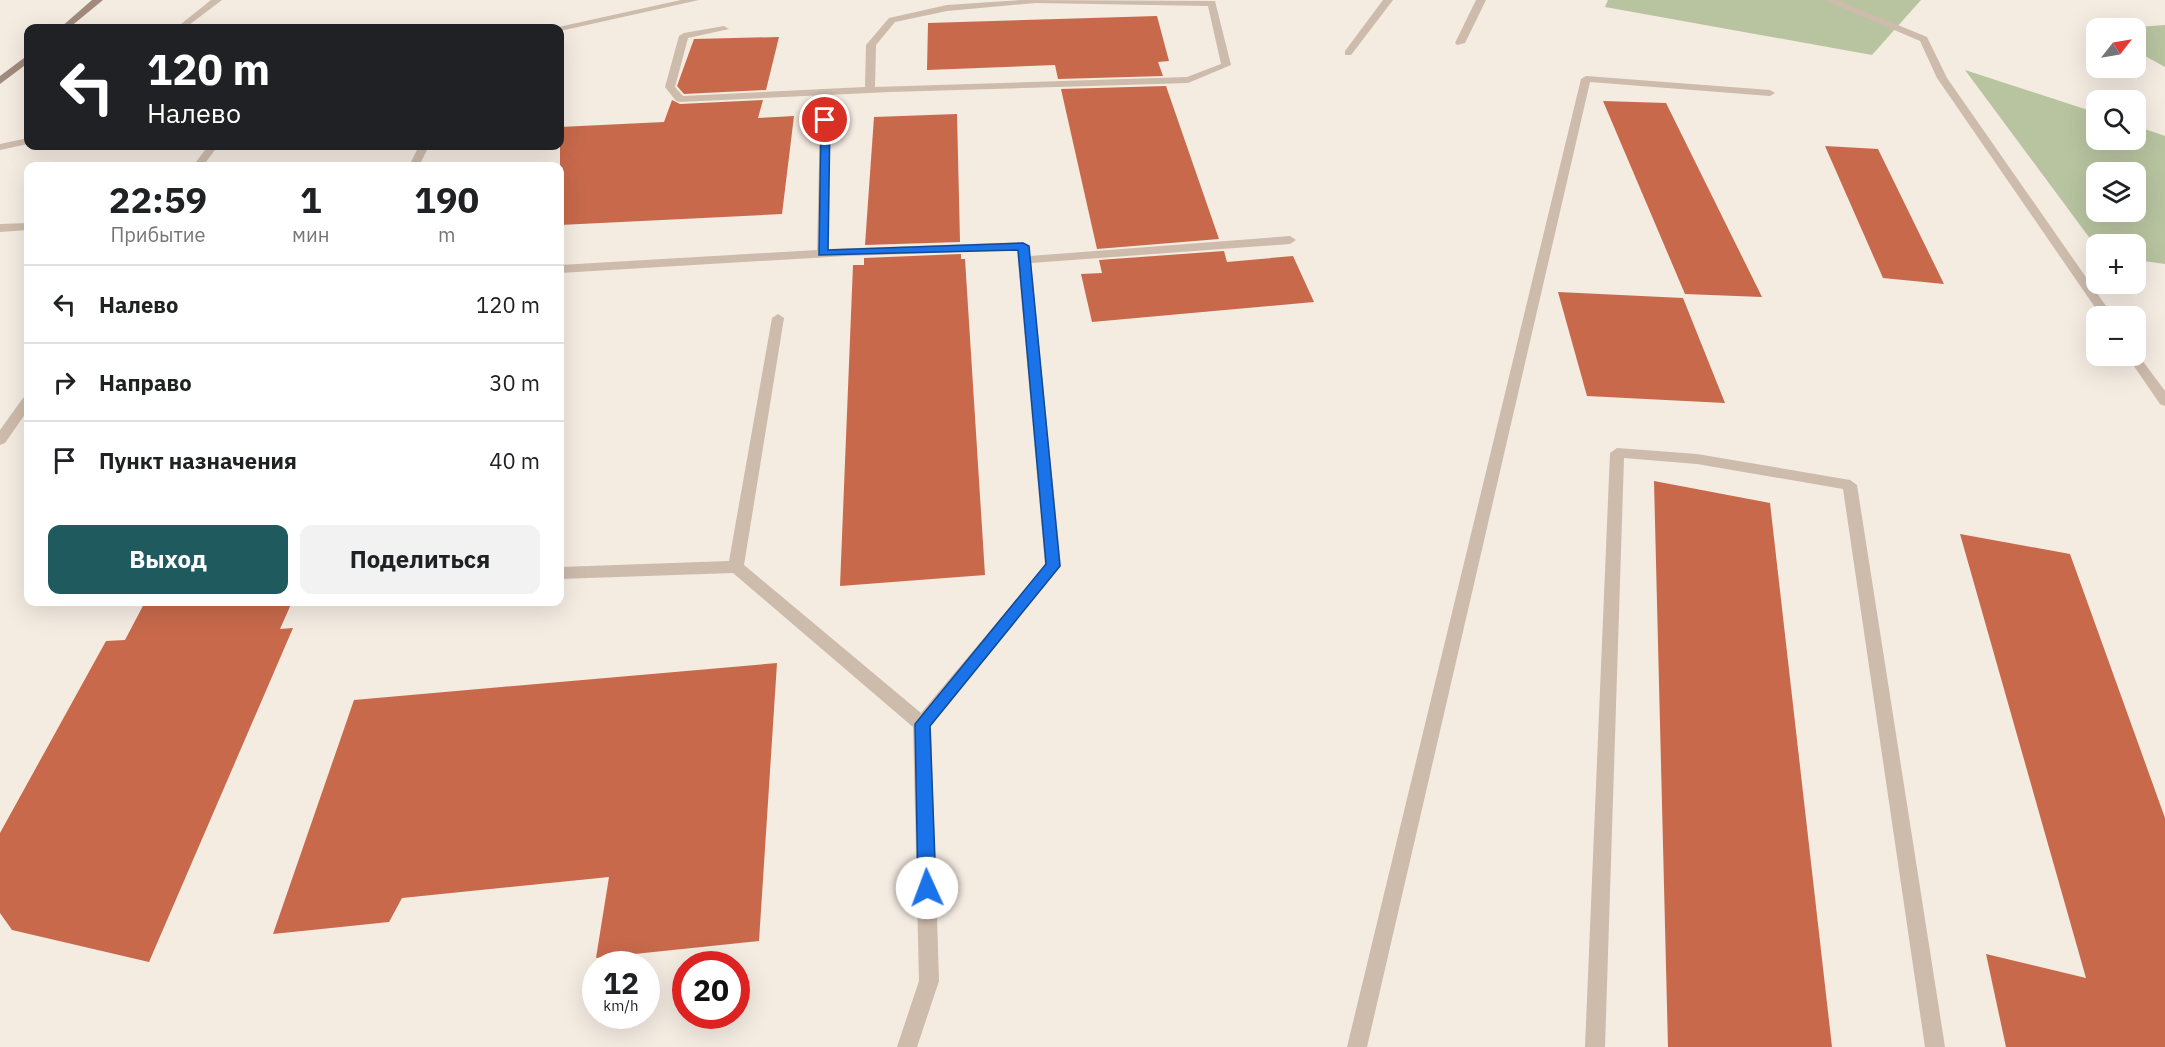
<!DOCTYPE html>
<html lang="ru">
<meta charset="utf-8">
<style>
:root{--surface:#fff;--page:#f2f2f2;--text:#202124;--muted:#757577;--line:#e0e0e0;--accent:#1f5a5e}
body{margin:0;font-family:"IBM Plex Sans",sans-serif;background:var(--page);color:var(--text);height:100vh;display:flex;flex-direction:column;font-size:22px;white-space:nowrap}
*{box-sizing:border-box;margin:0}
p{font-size:20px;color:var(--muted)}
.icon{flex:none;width:33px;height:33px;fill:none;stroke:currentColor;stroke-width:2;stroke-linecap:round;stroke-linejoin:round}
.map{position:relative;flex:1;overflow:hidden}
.side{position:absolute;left:24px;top:162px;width:540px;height:444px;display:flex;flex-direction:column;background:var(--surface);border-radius:12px;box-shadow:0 6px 24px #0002}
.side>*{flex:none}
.hud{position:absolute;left:24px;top:24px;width:540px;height:126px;border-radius:12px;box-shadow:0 6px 24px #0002;background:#202124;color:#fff;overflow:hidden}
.needle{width:39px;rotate:59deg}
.fabs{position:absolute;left:2086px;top:18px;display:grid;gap:12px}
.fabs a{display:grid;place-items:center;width:60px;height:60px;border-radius:12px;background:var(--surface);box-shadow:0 6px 24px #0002;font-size:30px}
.speed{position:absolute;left:582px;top:951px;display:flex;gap:12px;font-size:30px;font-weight:700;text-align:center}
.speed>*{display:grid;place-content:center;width:78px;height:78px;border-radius:50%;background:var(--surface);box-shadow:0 6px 24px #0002;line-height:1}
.speed small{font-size:15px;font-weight:400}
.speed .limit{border:9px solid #d22;background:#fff;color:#111}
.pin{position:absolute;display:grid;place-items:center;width:51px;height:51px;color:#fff;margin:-26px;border:3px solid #fff;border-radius:50%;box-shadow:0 2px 6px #0007}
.me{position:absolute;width:66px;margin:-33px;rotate:358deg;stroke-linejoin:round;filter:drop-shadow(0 0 4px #0008)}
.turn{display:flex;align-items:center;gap:21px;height:126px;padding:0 24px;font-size:27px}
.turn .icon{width:78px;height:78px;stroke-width:2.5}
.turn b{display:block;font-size:42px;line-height:51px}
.eta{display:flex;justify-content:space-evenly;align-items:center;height:102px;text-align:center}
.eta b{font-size:36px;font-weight:700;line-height:42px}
.action{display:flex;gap:12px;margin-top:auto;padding:12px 24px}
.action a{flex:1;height:69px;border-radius:12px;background:var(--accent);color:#fff;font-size:24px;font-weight:700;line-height:69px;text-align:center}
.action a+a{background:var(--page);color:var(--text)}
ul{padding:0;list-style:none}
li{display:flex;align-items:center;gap:18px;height:78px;padding:0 24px;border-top:2px solid var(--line)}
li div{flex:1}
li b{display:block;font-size:22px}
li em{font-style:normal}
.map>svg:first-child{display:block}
</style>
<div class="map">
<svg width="2165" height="1047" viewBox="0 0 2165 1047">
<rect width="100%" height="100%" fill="#f4ebe1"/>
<g fill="#b8c4a0" fill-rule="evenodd">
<polygon points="1608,0 1921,0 1872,55 1605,7"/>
<polygon points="2165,25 2165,67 2136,51 2136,28 2123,28"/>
<path d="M1965,70L2097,113V140H2136V126L2165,136V264L2136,260V244H2097V248ZM2097,172H2136V212H2097Z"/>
</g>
<g fill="#c8694b">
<polygon points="1157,16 1169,61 1158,62 1163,76 1058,79 1055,65 927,70 928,23"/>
<polygon points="779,37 766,90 684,94 677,86 694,39"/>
<polygon points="1166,86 1219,239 1097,249 1061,89"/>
<polygon points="672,100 680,104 763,100 758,118 794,116 782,214 560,225 560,127 664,122"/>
<polygon points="1603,101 1666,103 1762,297 1685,294"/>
<polygon points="957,114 960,242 865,245 874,117"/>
<polygon points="1825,146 1878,149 1944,284 1883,278"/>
<polygon points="1224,251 1227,262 1293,256 1314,302 1092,322 1081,274 1102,273 1099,260"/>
<polygon points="961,254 961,259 965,259 985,575 840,586 853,265 864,265 864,258"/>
<polygon points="1558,292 1683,298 1725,403 1587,396"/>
<polygon points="1654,481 1770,503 1832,1047 1668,1047"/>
<polygon points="1960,534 2070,554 2165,818 2165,1047 2006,1047 1986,954 2086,978"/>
<polygon points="145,602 292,602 280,629 293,628 149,962 12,930 0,913 0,833 106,641 125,640"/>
<polygon points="777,663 759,941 596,958 609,877 402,898 389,922 273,934 354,700"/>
</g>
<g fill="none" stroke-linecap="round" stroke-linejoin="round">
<g fill="#cdbbac" fill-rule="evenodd">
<polygon points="211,0 222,0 185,28 176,28"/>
<polygon points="681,0 699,0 560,31 560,28 554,28"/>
<path d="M1021,0L1215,1L1231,65L1188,83L890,92L680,102L676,101L665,87L679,36L684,33L724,26L729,29L688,38L675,87L683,96L865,87L866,45L889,18L947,5ZM1036,3L1208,6L1221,64L1187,77L875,87L876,45L895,22L947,11Z"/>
<polygon points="1383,0 1393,0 1351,55 1345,55 1345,51"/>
<polygon points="1476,0 1486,0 1465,43 1457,45 1455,43"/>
<polygon points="1824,0 1837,0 1927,37 1947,78 2113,316 2101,316 1937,78 1920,41"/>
<polygon points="1586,76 1770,90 1775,93 1770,96 1590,82 1367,1047 1347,1047 1581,79"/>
<polygon points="825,117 830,120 829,249 1023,242 1029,246 1030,256 1290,236 1296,240 1290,244 1031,263 1061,566 931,726 939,981 917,1047 897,1047 919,981 913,727 733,573 560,579 560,567 729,561 772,318 778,314 784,318 744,565 921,713 1045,565 1017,250 846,256 560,273 560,265 817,250 820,120"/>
<polygon points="28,138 28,144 0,150 0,144"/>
<polygon points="208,146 218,146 203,166 193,166"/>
<polygon points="419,146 429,146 419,166 409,166"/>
<polygon points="28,223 28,230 0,232 0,224"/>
<polygon points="2136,352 2165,391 2165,406 2160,404 2127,356 2136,356"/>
<polygon points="28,396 28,410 5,443 0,445 0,430 23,398"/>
<polygon points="1617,448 1697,454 1850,480 1857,485 1945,1047 1925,1047 1843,489 1697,464 1624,458 1605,1047 1585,1047 1610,453"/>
</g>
<g fill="#a18a7d" fill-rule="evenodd">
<polygon points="92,0 103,0 69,28 60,28"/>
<polygon points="28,55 28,63 0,84 0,76"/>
</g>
</g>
<polygon fill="#1a73e8" stroke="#114b97" stroke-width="1.5" points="825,117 830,120 828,250 1023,243 1029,246 1060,566 930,726 936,888 933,893 927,896 921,893 918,888 915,724 1046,564 1018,250 819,255 821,120"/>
</svg>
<div class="fabs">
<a><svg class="needle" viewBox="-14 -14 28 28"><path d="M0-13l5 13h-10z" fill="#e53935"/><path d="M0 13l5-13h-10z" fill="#757577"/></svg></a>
<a><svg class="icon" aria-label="search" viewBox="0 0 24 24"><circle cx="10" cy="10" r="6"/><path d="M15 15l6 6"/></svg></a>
<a><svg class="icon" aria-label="layers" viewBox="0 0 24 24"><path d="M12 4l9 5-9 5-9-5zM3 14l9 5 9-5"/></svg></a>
<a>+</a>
<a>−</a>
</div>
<div class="speed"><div>12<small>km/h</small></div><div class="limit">20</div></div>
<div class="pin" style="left:825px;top:120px;background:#d93025"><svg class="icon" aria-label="arrive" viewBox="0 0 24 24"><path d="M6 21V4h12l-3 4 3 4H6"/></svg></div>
<svg class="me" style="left:927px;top:888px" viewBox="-20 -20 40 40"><circle r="19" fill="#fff"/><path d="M0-13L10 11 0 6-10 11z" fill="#1a73e8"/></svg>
<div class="hud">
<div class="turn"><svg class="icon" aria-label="left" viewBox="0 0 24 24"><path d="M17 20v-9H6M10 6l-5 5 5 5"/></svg><div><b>120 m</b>Налево</div></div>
</div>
<section class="side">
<div class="eta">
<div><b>22:59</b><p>Прибытие</p></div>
<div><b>1</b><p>мин</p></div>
<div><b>190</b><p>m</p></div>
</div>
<ul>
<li><svg class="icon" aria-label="left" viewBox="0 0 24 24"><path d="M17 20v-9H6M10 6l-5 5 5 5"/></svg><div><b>Налево</b></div><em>120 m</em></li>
<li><svg class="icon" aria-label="right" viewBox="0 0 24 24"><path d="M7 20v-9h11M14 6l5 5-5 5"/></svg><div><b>Направо</b></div><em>30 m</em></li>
<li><svg class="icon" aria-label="arrive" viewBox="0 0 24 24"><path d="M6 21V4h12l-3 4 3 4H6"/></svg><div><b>Пункт назначения</b></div><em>40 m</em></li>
</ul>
<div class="action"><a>Выход</a><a>Поделиться</a></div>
</section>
</div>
